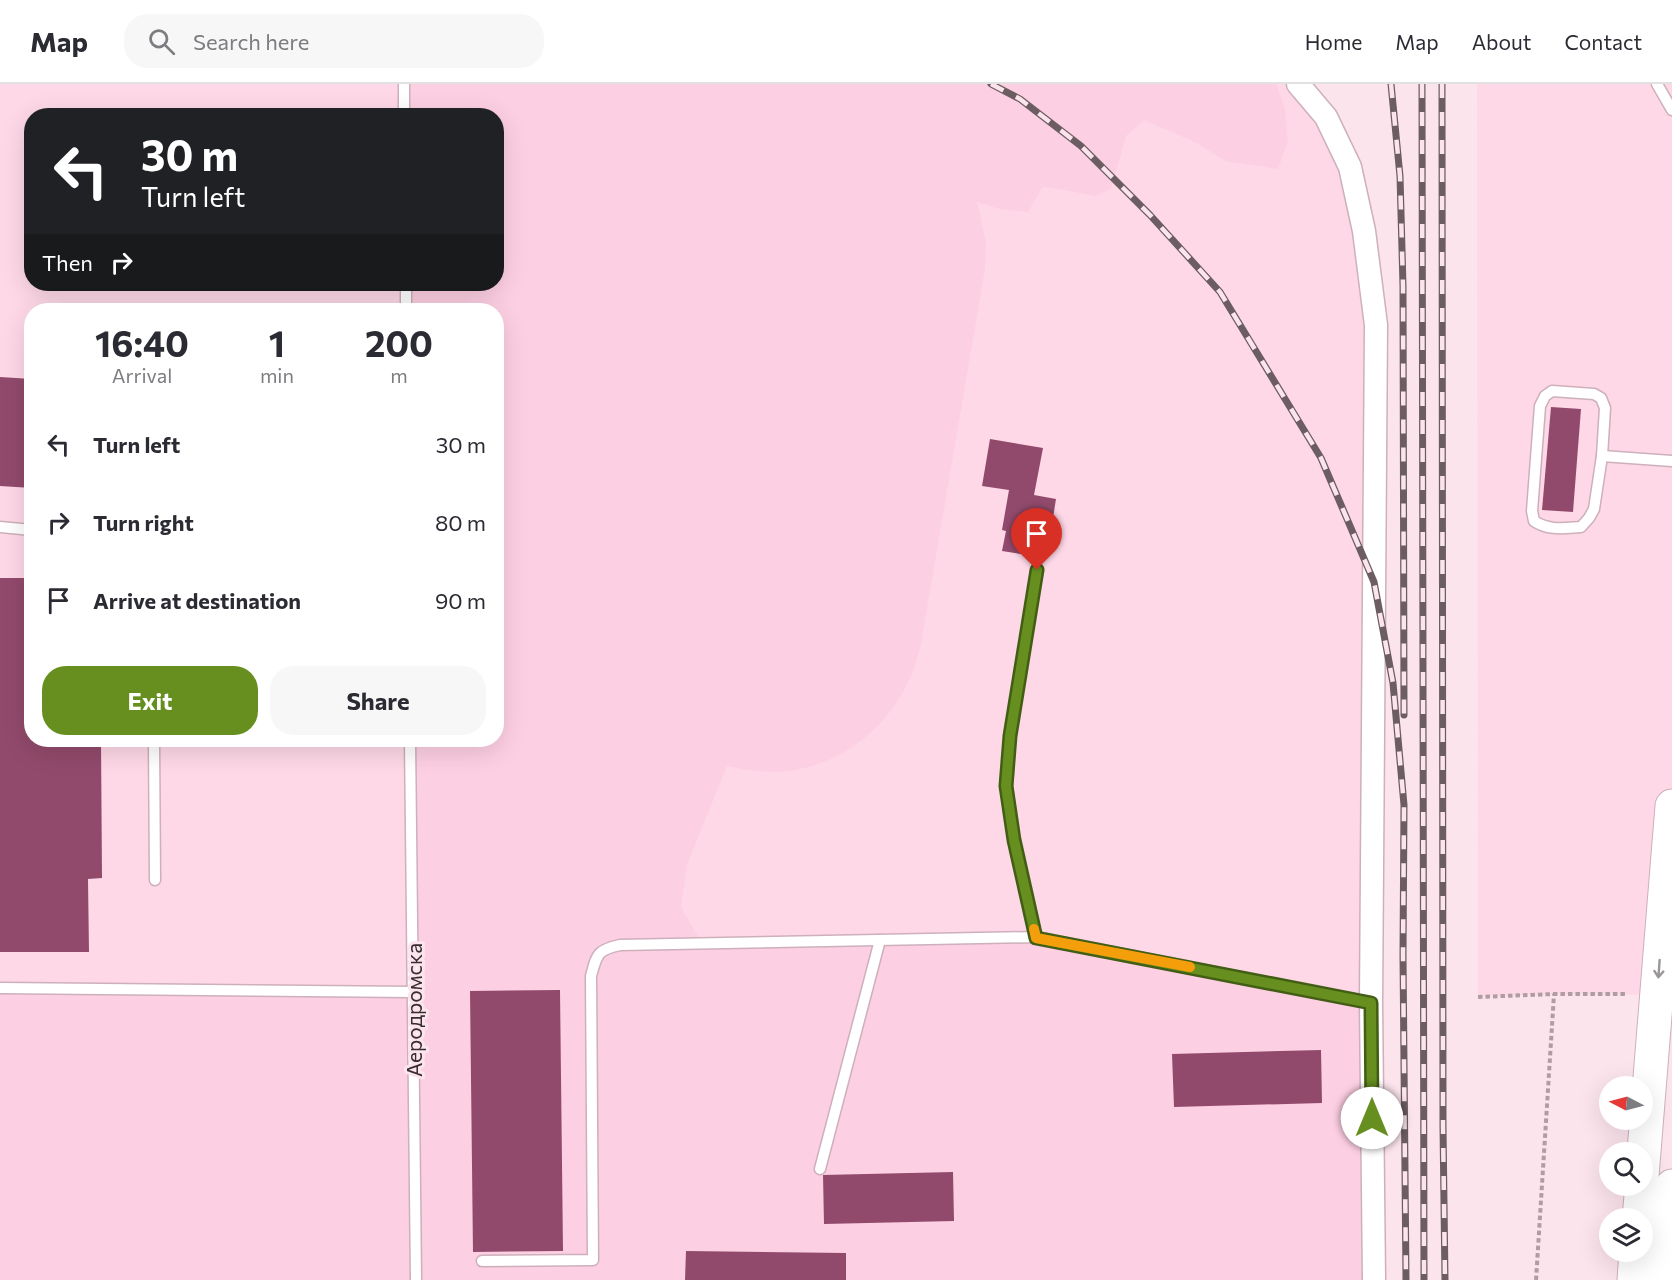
<!DOCTYPE html>
<meta charset="utf-8">
<style>
:root{--surface:#fff;--page:#f7f7f7;--text:#2b2b33;--muted:#7c7c81;--line:#e1e1e2;--accent:#668f1f}
body{margin:0;font-family:Commissioner,sans-serif;background:var(--page);color:var(--text);height:100vh;display:flex;flex-direction:column;font-size:22px;white-space:nowrap}
*{box-sizing:border-box;margin:0}
p{font-size:20px;color:var(--muted)}
.icon{flex:none;width:33px;height:33px;fill:none;stroke:currentColor;stroke-width:2;stroke-linecap:round;stroke-linejoin:round}
.map{position:relative;flex:1;overflow:hidden}
.panel{position:absolute;left:24px;top:219px;width:480px;height:444px;display:flex;flex-direction:column;background:var(--surface);border-radius:24px;box-shadow:0 6px 24px #0002}
.panel>*{flex:none}
.top-card{position:absolute;left:24px;top:24px;width:480px;height:183px;border-radius:24px;box-shadow:0 6px 24px #0002;background:#202124;color:#fff;overflow:hidden}
.needle{width:39px;rotate:276deg}
.buttons{position:absolute;left:1599px;top:992px;display:grid;gap:12px}
.buttons a{display:grid;place-items:center;width:54px;height:54px;border-radius:50%;background:var(--surface);box-shadow:0 6px 24px #0002;font-size:30px}
.pin{position:absolute;display:grid;place-items:center;width:51px;height:51px;color:#fff;margin:-62px -26px;border-radius:50% 50% 50% 0;rotate:-45deg;box-shadow:0 0 6px #0007}
.pin .icon{rotate:45deg}
.me{position:absolute;width:66px;margin:-33px;rotate:0deg;stroke-linejoin:round;filter:drop-shadow(0 0 4px #0008)}
.turn{display:flex;align-items:center;gap:21px;height:126px;padding:0 18px;font-size:27px}
.turn .icon{width:78px;height:78px;stroke-width:2.5}
.turn b{display:block;font-size:42px;line-height:51px}
.then{display:flex;align-items:center;height:57px;padding:0 18px;background:#0003;gap:12px;font-size:22px}
.eta{display:flex;justify-content:space-evenly;align-items:center;height:102px;text-align:center}
.eta b{font-size:36px;font-weight:700;line-height:42px}
.action{display:flex;gap:12px;margin-top:auto;padding:12px 18px}
.action a{flex:1;height:69px;border-radius:24px;background:var(--accent);color:#fff;font-size:24px;font-weight:700;line-height:69px;text-align:center}
.action a+a{background:var(--page);color:var(--text)}
ul{padding:0;list-style:none}
li{display:flex;align-items:center;gap:18px;height:78px;padding:0 18px}
li div{flex:1}
li b{display:block;font-size:22px}
li em{font-style:normal}
header{display:flex;align-items:center;gap:36px;box-sizing:border-box;height:84px;padding:0 30px;background:var(--surface);border-bottom:2px solid var(--line)}
header strong{font-size:28px}
nav{display:flex;gap:33px;margin-inline-start:auto;font-size:21px}
.search{width:420px;height:54px;background:var(--page);display:flex;align-items:center;gap:15px;box-sizing:border-box;padding:0 21px;border-radius:24px;color:var(--muted);font-size:22px}
.map>svg:first-child{display:block}
</style>
<header>
<strong>Map</strong>
<div class="search"><svg class="icon" aria-label="search" viewBox="0 0 24 24"><circle cx="10" cy="10" r="6"/><path d="M15 15l6 6"/></svg>Search here</div>
<nav><a>Home</a><a>Map</a><a>About</a><a>Contact</a></nav>
</header>
<div class="map">
<svg width="1672" height="1196" viewBox="0 0 1672 1196">
<rect width="100%" height="100%" fill="#fce4ed"/>
<g fill="#fed8e7" fill-rule="evenodd">
<path d="M0,0H1298L1326,33L1364,147L1371,919L0,1196ZM32,32H496V200H32ZM32,226H496V656H32Z"/>
<polygon points="1477,0 1672,0 1672,722 1657,911 1554,910 1478,913"/>
</g>
<path fill="#fdcfe2" d="M404,0H1275L1277,2L1285,25L1288,57L1278,85L1225,77L1197,59L1144,36L1126,52L1111,105L1095,112L1070,107L1043,103L1028,128L1000,125L977,118L986,158L985,185L921,560C906,631 848,686 773,688C758,688 743,685 727,682L687,781L681,823L702,859L1036,853L1371,919L1374,1196H0V904L412,908L410,656H496V226H406V200H496V32L404,31Z"/>
<g fill="#924a6c">
<polygon points="0,293 32,295 32,404 0,402"/>
<polygon points="1551,323 1581,325 1573,428 1542,426"/>
<polygon points="990,355 1043,364 1034,411 1056,415 1050,453 1043,452 1039,473 1002,467 1006,447 1002,446 1009,406 982,402"/>
<polygon points="0,494 32,494 32,656 101,656 102,794 88,795 89,868 0,868"/>
<polygon points="560,906 563,1167 473,1168 470,907"/>
<polygon points="1321,966 1322,1019 1174,1023 1172,970"/>
<polygon points="953,1088 954,1137 824,1140 823,1091"/>
<polygon points="686,1167 846,1169 846,1196 685,1196"/>
</g>
<g fill="none" stroke-linecap="round" stroke-linejoin="round">
<g stroke="#cdb0bb" stroke-width="13">
<g id="lane">
<polyline points="404,0 404,32"/>
<polyline points="1657,0 1672,26"/>
<polyline points="406,200 406,226"/>
<path d="M1552,307L1594,310L1601,314L1605,324L1602,372L1594,425L1589,434L1581,443C1564,444 1549,447 1534,437L1532,427L1540,322L1545,312Z"/>
<polyline points="1602,372 1672,377"/>
<polyline points="0,443 32,446"/>
<polyline points="154,656 155,796"/>
<polyline points="410,656 416,1196"/>
<polyline points="1036,853 1014,756 1007,702 1010,652 1037,485"/>
<polyline points="0,904 413,908"/>
<polyline points="820,1085 880,856"/>
<path d="M482,1177L593,1176L591,892C597,870 597,866 620,861L1036,853L1371,919"/>
</g>
</g>
<g stroke="#cdb0bb" stroke-width="25">
<polyline id="street" points="1298,0 1326,33 1350,83 1364,147 1376,241 1371,919 1374,1196"/>
</g>
<g stroke="#cdb0bb" stroke-width="35">
<g id="primary">
<polyline points="1642,1092 1672,722"/>
<polyline points="1639,1134 1642,1101"/>
<polyline points="1634,1196 1636,1167"/>
<polyline points="1664,1196 1672,1102"/>
</g>
</g>
<g stroke="#b09da4" stroke-width="4" stroke-dasharray="4.5 3" stroke-linecap="butt">
<polyline points="1478,913 1554,910 1626,910"/>
<polyline points="1536,1196 1554,910"/>
</g>
<use href="#lane" stroke="#fff" stroke-width="10"/>
<use href="#street" stroke="#fff" stroke-width="22"/>
<use href="#primary" stroke="#fff" stroke-width="33"/>
<g stroke="#6b5d62" stroke-width="7">
<g id="rail">
<polyline points="991,0 1020,15 1081,62 1150,131 1220,208 1321,374 1374,498 1393,599 1404,721 1403,871 1406,1196"/>
<polyline points="1391,0 1400,92 1403,202 1404,631"/>
<polyline points="1422,0 1424,1196"/>
<polyline points="1442,0 1443,1042 1445,1196"/>
</g>
</g>
<use href="#rail" stroke="#fce4ed" stroke-width="4.5" stroke-dasharray="14" stroke-linecap="butt"/>
</g>
<defs><path id="oneway-shaft" d="M-6 0H5M1.5-3L5.5 0L1.5 3" fill="none" stroke-width="1.6" stroke-linecap="round" stroke-linejoin="round" transform="scale(1.5)"/></defs>
<use stroke="#9b9698" href="#oneway-shaft" transform="translate(1659 885) rotate(94)"/>
<g fill="none" stroke-linecap="round" stroke-linejoin="round">
<g stroke="#425d14" stroke-width="15">
<polyline id="route" points="1037,486 1010,652 1006,702 1014,756 1036,854 1371,919 1372,1034"/>
</g>
<use href="#route" stroke="#668f1f" stroke-width="10"/>
<polyline stroke="#f59e0b" stroke-width="10" points="1034,845 1036,854 1190,883"/>
</g>
<g text-anchor="middle" dominant-baseline="central" stroke-width="6" stroke-linejoin="round" paint-order="stroke">
<g font-size="21" fill="#372c30" stroke="#fce4ed">
<text transform="translate(413 926) rotate(-90)">Аеродромска</text>
</g>
</g>
</svg>
<div class="buttons">
<a><svg class="needle" viewBox="-14 -14 28 28"><path d="M0-13l5 13h-10z" fill="#e53935"/><path d="M0 13l5-13h-10z" fill="#7c7c81"/></svg></a>
<a><svg class="icon" aria-label="search" viewBox="0 0 24 24"><circle cx="10" cy="10" r="6"/><path d="M15 15l6 6"/></svg></a>
<a><svg class="icon" aria-label="layers" viewBox="0 0 24 24"><path d="M12 4l9 5-9 5-9-5zM3 14l9 5 9-5"/></svg></a>
</div>
<div class="pin" style="left:1037px;top:486px;background:#d93025"><svg class="icon" aria-label="arrive" viewBox="0 0 24 24"><path d="M6 21V4h12l-3 4 3 4H6"/></svg></div>
<svg class="me" style="left:1372px;top:1034px" viewBox="-20 -20 40 40"><circle r="19" fill="#fff"/><path d="M0-13L10 11 0 6-10 11z" fill="#668f1f"/></svg>
<div class="top-card">
<div class="turn"><svg class="icon" aria-label="left" viewBox="0 0 24 24"><path d="M17 20v-9H6M10 6l-5 5 5 5"/></svg><div><b>30 m</b>Turn left</div></div>
<div class="then">Then<svg class="icon" aria-label="right" viewBox="0 0 24 24"><path d="M7 20v-9h11M14 6l5 5-5 5"/></svg></div>
</div>
<section class="panel">
<div class="eta">
<div><b>16:40</b><p>Arrival</p></div>
<div><b>1</b><p>min</p></div>
<div><b>200</b><p>m</p></div>
</div>
<ul>
<li><svg class="icon" aria-label="left" viewBox="0 0 24 24"><path d="M17 20v-9H6M10 6l-5 5 5 5"/></svg><div><b>Turn left</b></div><em>30 m</em></li>
<li><svg class="icon" aria-label="right" viewBox="0 0 24 24"><path d="M7 20v-9h11M14 6l5 5-5 5"/></svg><div><b>Turn right</b></div><em>80 m</em></li>
<li><svg class="icon" aria-label="arrive" viewBox="0 0 24 24"><path d="M6 21V4h12l-3 4 3 4H6"/></svg><div><b>Arrive at destination</b></div><em>90 m</em></li>
</ul>
<div class="action"><a>Exit</a><a>Share</a></div>
</section>
</div>
